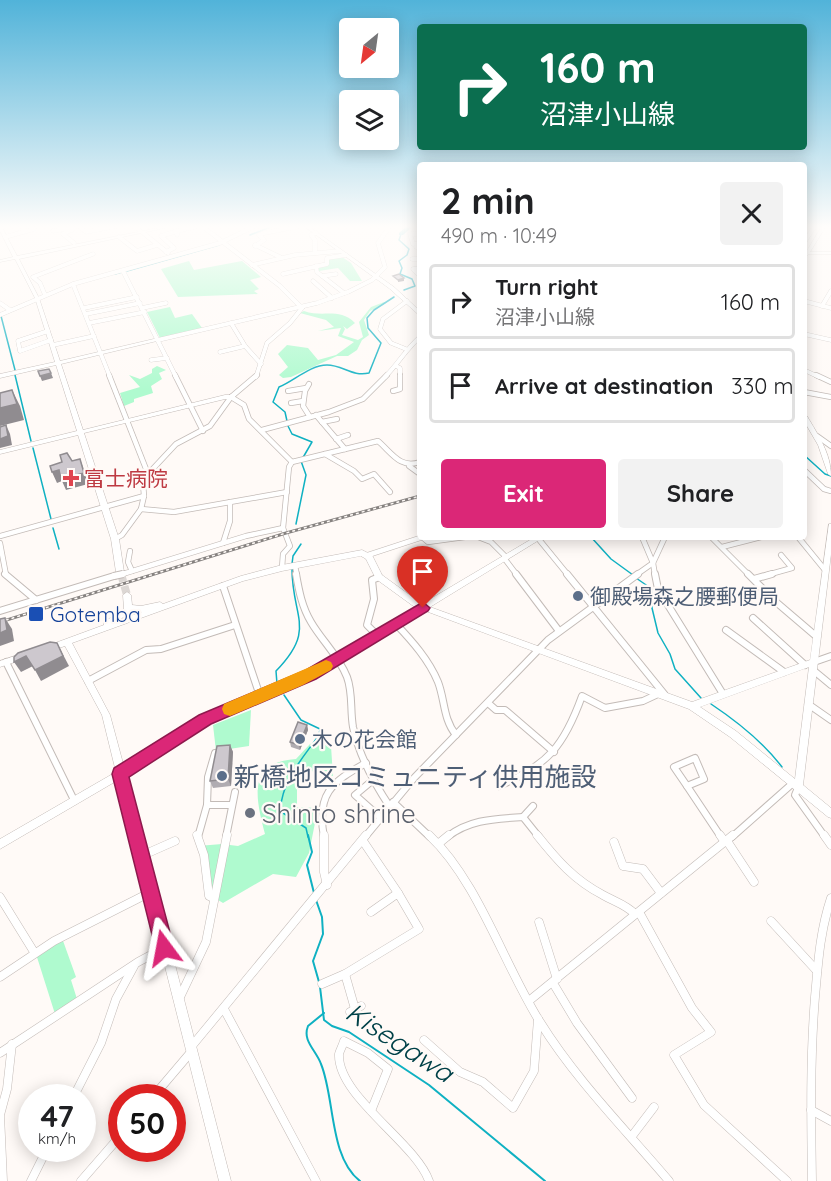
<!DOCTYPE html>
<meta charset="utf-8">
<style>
:root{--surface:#fff;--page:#f2f2f2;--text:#202124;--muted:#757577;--line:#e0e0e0;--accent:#db2777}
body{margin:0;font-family:Quicksand,"Noto Sans JP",sans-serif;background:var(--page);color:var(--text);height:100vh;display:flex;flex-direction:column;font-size:22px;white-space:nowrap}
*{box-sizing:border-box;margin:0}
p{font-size:20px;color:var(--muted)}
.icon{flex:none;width:33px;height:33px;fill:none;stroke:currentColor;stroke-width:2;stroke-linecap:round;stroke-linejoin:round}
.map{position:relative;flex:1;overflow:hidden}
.details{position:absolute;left:417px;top:162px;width:390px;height:378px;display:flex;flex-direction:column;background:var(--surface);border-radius:6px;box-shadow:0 3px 15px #0003}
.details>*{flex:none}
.banner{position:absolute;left:417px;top:24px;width:390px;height:126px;border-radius:6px;box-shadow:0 3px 15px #0003;background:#0b6e4f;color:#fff;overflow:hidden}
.needle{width:39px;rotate:209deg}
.fabs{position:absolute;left:339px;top:18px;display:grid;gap:12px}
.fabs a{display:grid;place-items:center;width:60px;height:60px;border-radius:6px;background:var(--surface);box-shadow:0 3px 15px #0003;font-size:30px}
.speed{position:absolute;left:18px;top:1084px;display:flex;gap:12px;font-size:30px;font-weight:700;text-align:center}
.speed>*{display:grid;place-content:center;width:78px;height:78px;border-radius:50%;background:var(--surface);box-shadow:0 3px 15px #0003;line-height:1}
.speed small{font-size:15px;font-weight:400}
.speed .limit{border:9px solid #d22;background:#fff;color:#111}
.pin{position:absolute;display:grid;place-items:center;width:51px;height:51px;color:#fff;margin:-62px -26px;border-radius:50% 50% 50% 0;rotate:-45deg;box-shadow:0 0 6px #0007}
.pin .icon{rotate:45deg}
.me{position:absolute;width:66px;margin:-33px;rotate:347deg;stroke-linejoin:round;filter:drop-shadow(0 0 4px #0008)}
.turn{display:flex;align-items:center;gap:21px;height:126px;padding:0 24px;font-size:27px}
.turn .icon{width:78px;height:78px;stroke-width:2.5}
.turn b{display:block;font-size:42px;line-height:51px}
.round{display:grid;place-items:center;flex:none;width:63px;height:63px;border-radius:6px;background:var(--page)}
.headline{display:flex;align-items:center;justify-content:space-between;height:102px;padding:0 24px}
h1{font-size:36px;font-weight:800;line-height:45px}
.primary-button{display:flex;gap:12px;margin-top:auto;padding:12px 24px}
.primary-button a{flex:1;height:69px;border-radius:6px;background:var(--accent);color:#fff;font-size:24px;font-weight:800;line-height:69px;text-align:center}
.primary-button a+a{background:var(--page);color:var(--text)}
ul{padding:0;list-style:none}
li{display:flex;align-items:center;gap:18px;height:75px;margin:0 12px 9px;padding:0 12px;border:3px solid var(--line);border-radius:6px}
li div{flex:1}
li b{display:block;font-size:22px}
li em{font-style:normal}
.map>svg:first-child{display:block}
</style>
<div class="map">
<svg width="831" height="1181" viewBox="0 0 831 1181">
<rect width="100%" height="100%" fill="#fffaf7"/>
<g fill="#affacf">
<polygon points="342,257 351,263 362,281 350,281 338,268 319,271 318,266 328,263 328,258"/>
<polygon points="189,261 194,270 242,261 261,277 250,280 259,289 254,291 258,294 178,297 161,269"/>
<path d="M384,302L386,303L370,311L364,320L369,335L362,340L357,350L348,356H337L291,377L283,378L279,375L288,367L278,354L287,345L308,348L318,360L336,355L354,342L338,336L341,328L318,331L334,327L326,320L300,313L304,311C323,318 339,307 355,323L347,329L343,326L345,329L342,335L358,340L363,337L359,322L371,307Z"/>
<polygon points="170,307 175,318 192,314 202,328 160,338 147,312"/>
<polygon points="157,366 166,370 159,373 162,379 151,386 153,393 134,399 134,402 124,406 120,393 140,387 129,375 140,379 152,373 152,369"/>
<polygon points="251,710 249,746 216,751 213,725"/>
<path d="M323,738L331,746L333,776L311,771L297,780V807L318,808L309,853L296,877L273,874L223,903L210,895L198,846L222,844L238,846L265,834C256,799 246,762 296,759L310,744Z"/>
<polygon points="62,938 76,977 71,980 77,999 55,1014 36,954"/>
</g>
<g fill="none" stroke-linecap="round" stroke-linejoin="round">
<g stroke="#0fb1c2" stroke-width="1.5">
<polyline points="401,234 399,240 409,249 407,255 399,261 402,268 400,274 412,279 415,286 404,290"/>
<polyline points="250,235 273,226"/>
<polyline points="127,271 219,245"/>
<polyline points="115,274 122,272"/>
<polyline points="1,316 15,370"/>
<polyline points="15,375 31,441"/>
<path d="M287,421L285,412L273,402L279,387C294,381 310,365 327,365C343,365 352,377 369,373L381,343L368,328L367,318L374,310L394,297"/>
<polyline points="288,426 292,434 312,442 301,461 306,475 296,524"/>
<polyline points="33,448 51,519"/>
<polyline points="804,455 825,474 831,476"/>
<polyline points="53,528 59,549"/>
<polyline points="591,537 611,559 633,575"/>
<polyline points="292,564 293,556 301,544"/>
<polyline points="636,578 652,589 652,608 658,633 670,654 675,669 701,698"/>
<path d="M277,684L276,671C317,629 292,618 292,569"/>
<path d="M284,695L301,720L320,729L319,735C301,761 283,778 280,811L306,828L308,837"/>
<path d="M711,704C738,722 763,742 782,767"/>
</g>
<g stroke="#0fb1c2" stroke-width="2">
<polyline points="308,835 312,852 307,865 314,893"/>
<polyline points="316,900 322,917 323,934 313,961 319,982"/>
<polyline points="320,987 324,1020 332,1026 349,1032 429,1085 545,1181"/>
<path d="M324,1013L308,1026C302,1041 316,1050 321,1064C335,1098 329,1157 360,1181"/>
</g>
<polygon fill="#0fb1c2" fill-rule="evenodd" points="407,226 413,226 403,235 399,235 399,233"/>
<polyline stroke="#dcd7d4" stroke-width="7" stroke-dasharray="7 3" stroke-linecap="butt" points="120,572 121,575"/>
<polyline stroke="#dcd7d4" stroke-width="8" stroke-dasharray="8 4.5" stroke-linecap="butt" points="121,574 127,595"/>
<g stroke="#c3bbb7" stroke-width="4.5">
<g id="street-far3">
<polyline points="79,226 86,232 117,226"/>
<polyline points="136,226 139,230"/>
<polyline points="202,226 280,286 302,308"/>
<polyline points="69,228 72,230 63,234 74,243"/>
<polyline points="53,231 71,228"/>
<polyline points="142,232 168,253"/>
<polyline points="420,234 410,234 413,244 420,243"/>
<polyline points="177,235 177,231 198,226"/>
<polyline points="5,237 34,229"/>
<polyline points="119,237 137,251 157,245"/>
<polyline points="255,245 280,257"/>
<polyline points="255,246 264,240 259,235 264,233 300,226"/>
<polyline points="416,247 420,247"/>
<polyline points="315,251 315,240 311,235 316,233"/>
<polyline points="166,252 174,248 161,236 177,231"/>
<polyline points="412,259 420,259"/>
<polyline points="252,265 295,255 340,251"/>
<polyline points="316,266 317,272 344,293"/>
<polyline points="420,268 413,269 420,276"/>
<polyline points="123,271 176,377"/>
<polyline points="283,274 327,264 327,258 346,255"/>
<polyline points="322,276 336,274"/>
<polyline points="313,281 332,298"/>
<polyline points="73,284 110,377"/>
<polyline points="45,295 40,283 33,277 93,254"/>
<polyline points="804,301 831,308"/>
<polyline points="0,303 10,310"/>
<polyline points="822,306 831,291"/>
<polyline points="84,308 137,297"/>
<polyline points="142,308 166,303"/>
<polyline points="86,314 140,303"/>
<polyline points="0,315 73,284 220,243 255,226"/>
<polyline points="89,323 145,312"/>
<polyline points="231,323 245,346 261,364"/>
<polyline points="48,331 18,341 20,351 51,340"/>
<polyline points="804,334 831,340"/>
<polyline points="158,340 317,303 348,292 372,280 385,267 378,243 390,226"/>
<polyline points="53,345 94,336"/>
<polyline points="406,349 391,343 380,329 383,319 407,301"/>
<polyline points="220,352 245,346"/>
<polyline points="151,360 167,358"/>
<polyline points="396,366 400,368 400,377"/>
<polyline points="804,370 819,377"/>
<polyline points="256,377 267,343 290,323 302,308"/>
<path d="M385,377C398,364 406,349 420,337"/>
</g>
</g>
<g stroke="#c3bbb7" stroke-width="6">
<g id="street-far2">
<polyline points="109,375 148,474"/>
<polyline points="175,375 203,431"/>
<polyline points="257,375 231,397 244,405 249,419 292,462"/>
<polyline points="816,375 831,382"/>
<polyline points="309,384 305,391 303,406 310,417"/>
<polyline points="288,391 306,388"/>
<polyline points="393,391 400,389 400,375"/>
<polyline points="804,392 831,397"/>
<polyline points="291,403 303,401"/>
<polyline points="316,415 345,449"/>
<polyline points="322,422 337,419"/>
<polyline points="262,430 329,412 363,399 387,375"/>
<polyline points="817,436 831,446"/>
<polyline points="336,439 348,435"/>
<polyline points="325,454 354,471 362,479 374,474 390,492"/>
<path d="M292,462L378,441C392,453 400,469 420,462"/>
<polyline points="409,466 420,474"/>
<polyline points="804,470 824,489 831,491"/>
<polyline points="141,509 174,512 287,492"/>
<polyline points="0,536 144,496"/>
<polyline points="422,537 428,542 465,537"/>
<polyline points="478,537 491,542 506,557"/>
<polyline points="537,537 568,575"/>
<polyline points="642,537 653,563 655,575"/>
<polyline points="711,537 749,575"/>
<polyline points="798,537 825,570"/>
<polyline points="115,539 122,535 141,509 144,496 143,483 148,474 176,444 210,426 231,397"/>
<polyline points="0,543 6,575"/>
<polyline points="223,543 230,521 230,502"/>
<polyline points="722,547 761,537"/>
<polyline points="130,551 128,562 132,571"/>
<polyline points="368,555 423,537"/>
<polyline points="504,558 517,575"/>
<polyline points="295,566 297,575"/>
<polyline points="282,568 283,554 290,546 283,528 289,467 292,462"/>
<polyline points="126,573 246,536 283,528"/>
<polyline points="636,575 653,563 665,537"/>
<polyline points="767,575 792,568 781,555"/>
</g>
</g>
<g stroke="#c3bbb7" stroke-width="8">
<g id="street-far1">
<polyline points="5,574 36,600"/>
<path d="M296,574C299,591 302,607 311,622C322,641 339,656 347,677C353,693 350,710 353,727C359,756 374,783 390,807"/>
<polyline points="516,574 559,631"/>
<polyline points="567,574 665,695"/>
<polyline points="655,574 658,589 723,694"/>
<polyline points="748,574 776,602 817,637"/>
<polyline points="754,579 772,574"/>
<polyline points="223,586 260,696"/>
<polyline points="0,611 114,576"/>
<polyline points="753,618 805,665"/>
<path d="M396,624C412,641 429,660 438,682C445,700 443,719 456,735"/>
<polyline points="726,630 784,672"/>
<polyline points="377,635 367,625 374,599 372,580 379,577"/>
<polyline points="6,662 74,800"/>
<polyline points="814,662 831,656"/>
<polyline points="813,670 831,685"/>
<polyline points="88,681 146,650 161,649 235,625"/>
<polyline points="488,703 496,710 505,710 554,752"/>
<polyline points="808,704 831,720"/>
<polyline points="215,753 208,777 207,805 232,805"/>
<polygon points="695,758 704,779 687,786 674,767"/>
<polyline points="373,780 355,795 381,818"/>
<path d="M499,786C548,765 564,746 582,696L605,708L643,701L658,694"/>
<polyline points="687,786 721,837"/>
<polyline points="798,788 795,795 825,837"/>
<polyline points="393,802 430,837"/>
<polyline points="523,817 533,806"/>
<polyline points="198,837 207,805"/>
<polyline points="226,837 235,792"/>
<path d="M324,837C316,795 331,782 366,763"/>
<polyline points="365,837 414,778 548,640 638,574"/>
<path d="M447,837C470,819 495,819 523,817L539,837"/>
<polyline points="732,837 793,783"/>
</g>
</g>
<g stroke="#c3bbb7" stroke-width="9">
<g id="street">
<polyline points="197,835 204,855 209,896 213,898"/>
<polyline points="324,835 324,872 327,885"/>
<path d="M429,835C478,881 504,965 540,1022C576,1080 625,1129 669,1181"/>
<path d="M537,835C557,860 574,880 603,895C615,902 625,904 635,914"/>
<polyline points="720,835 725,842"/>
<polyline points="824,835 831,845"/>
<polyline points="363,841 398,893"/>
<polyline points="727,841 754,882"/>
<polyline points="614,842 623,866 643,869 661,893"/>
<polyline points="438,844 449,835"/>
<polyline points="141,856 175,841"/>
<polyline points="0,897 34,952"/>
<polyline points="639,912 692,1008 711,1032 674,1055 704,1105 787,1181"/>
<polyline points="771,921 817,971"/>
<polyline points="539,922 557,979"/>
<polyline points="345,974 355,1009"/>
<polyline points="0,977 54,941 151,892"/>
<polyline points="553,983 577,1023 632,1098"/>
<polyline points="322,984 345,974 419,929 398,893 371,912"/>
<polyline points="180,997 206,942 227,835"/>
<polyline points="530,1000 733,835"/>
<polyline points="224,1009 316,1181"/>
<polyline points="350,1012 361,1006"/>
<polyline points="424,1040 460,1072 483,1082 513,1108 534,1071 538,1019"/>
<polyline points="191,1047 366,835"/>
<polyline points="0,1053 138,962 164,948"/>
<polyline points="73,1098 101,1043 116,999 134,966"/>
<polyline points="152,1098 191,1052"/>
<polyline points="811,1110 831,1121"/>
<path d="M371,1111L388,1069L368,1053L344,1041C343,1045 340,1050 339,1054C337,1096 416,1143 429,1181"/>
<polyline points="632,1136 654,1107"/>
<polyline points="3,1181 0,1115 7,1089 12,1044"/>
<polyline points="31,1181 47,1149"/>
<polyline points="81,1181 122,1134"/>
<path d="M812,1181C811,1119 810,1059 815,997C818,963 820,931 831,898"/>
</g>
</g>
<g stroke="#c3bbb7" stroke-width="1">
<g id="secondary">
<polygon points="0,226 2,227 17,256 168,226 174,226 19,259 39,298 60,361 158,338 161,340 61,364 83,430 225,395 231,395 234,397 231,399 225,399 84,433 119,539 124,572 123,574 117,574 116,572 111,539 78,435 0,454 0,450 77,431 56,365 0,378 0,374 55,362 35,298 15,259 0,262 0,260 13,257 0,231"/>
<polygon points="304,226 308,226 394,287 420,311 420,316 390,289"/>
<polygon points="813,226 817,226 806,243 804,243 804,239"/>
<polygon points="822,226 826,226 810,252 831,252 831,254 809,254 804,259 804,252 806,252"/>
<path d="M804,414L807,416C818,435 831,453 831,476L828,474L818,445L804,421Z"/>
<path d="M829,524H831V554L803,785L831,808V818L828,817L730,737L689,709L423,610L314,676L208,723L126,775L231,1181H219L118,780L0,849V839L116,772L102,715L65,646L50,651L47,650L46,648L47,646L104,625V622L124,609L123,595L127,592L131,595L132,605L141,606L160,602L163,604L241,576L282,565L362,550L372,555L382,575L422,604L535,537H544L430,607L692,702L810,660ZM361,556L366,559L376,579L416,608L308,672L202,717L124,767L110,715L72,643L243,581L282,571ZM131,611L142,612L119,620L131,612ZM809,667L795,779L736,731L700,707Z"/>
<polygon points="21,654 24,655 25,657 24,659 0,667 0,661"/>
</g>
</g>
<use href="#street-far3" stroke="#fff" stroke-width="4"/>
<use href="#street-far2" stroke="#fff" stroke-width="4.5"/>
<use href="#street-far1" stroke="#fff" stroke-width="6"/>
<use href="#street" stroke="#fff" stroke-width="8"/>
<use href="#secondary" fill="#fff" fill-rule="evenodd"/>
<g stroke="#868280" stroke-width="3">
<polyline id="rail" points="0,622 286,533 420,496"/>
</g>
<use href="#rail" stroke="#fffaf7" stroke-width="1.5" stroke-dasharray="3" stroke-linecap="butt"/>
<g stroke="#c3bbb7" stroke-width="6" stroke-linecap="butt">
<polyline id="street-bridge-far1" points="117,575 126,573"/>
</g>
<g stroke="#c3bbb7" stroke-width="8" stroke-linecap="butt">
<polyline id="street-bridge" points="114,576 123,574"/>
</g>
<use href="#street-bridge-far1" stroke="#fff" stroke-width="4.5"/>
<use href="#street-bridge" stroke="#fff" stroke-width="6"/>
</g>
<g fill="#b0acb1">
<polygon points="307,725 308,730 300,750 291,747 290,742"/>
<polygon points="230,745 233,752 231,786 213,788 210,781"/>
</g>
<g fill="#908c90">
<polygon points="404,278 404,281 398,282 398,280"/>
<polygon points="51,373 53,378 42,381 40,376"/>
<polygon points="12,390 20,406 24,420 0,426 0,408"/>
<polygon points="6,425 10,434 12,445 0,448 0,439"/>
<polygon points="80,459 84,470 88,484 66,490 62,481 57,483 52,472 59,470"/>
<polygon points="5,618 12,629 14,641 0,646 0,633"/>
<polygon points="57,643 69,666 41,681 35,670"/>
<polygon points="26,656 33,666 21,672 14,662"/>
<polygon points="307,725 308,730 300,750 299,745"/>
<polygon points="230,745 233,752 231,786 228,779"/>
</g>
<g fill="#cdc8ce" stroke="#908c90" stroke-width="1.5">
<polygon points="399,274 404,278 398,280 393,276"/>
<polygon points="49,369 51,373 40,376 38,371"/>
<polygon points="12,390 17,404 0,408 0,393"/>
<polygon points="6,425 8,436 0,439 0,427"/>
<polygon points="67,453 72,461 80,459 84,473 61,479 59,470 52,472 50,466 62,462 60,455"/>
<polygon points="5,618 7,630 0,633 0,619"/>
<polygon points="50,642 57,643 63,656 35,670 26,656 14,662 14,657 18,653"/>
<polygon points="298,722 307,725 299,745 290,742"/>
<polygon points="230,745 228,779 210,781 217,746"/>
</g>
<linearGradient id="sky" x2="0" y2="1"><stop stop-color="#51b3d9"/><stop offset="0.58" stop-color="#fffdfb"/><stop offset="1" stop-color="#fffdfb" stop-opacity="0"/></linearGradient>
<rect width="831" height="391" fill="url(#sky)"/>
<polygon fill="#db2777" stroke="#8e194d" stroke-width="1.5" points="423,602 430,608 428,611 316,679 211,724 129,777 174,948 171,955 164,957 157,955 112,774 114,768 199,715 306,670"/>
<polygon fill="#f59e0b" points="326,660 331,662 333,666 331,670 303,685 235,714 230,716 224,714 222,709 224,704"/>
<path fill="#e0444e" stroke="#fffaf7" stroke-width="2" d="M68 469h6v6h6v6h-6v6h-6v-6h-6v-6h6z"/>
<g fill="#5c6f8a" stroke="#fffaf7" stroke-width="2">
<circle cx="578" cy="596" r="6"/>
<circle cx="300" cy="739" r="6"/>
<circle cx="222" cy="776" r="6"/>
</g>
<rect fill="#1a4fb4" stroke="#fffaf7" stroke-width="2" x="28" y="606" width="16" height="16" rx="3"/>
<circle fill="#6b7280" stroke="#fffaf7" stroke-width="2" cx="250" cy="813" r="6"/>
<g text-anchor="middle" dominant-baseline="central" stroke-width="4.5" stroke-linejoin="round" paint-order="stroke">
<g font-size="21" fill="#be3a42" stroke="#fffaf7" text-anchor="start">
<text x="84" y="478">富士病院</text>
</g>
<g font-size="21" fill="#4e5e75" stroke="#fffaf7" text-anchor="start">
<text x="590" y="596">御殿場森之腰郵便局</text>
<text x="312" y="739">木の花会館</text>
</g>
<g font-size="21" fill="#164399" stroke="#fffaf7" text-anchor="start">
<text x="50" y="614">Gotemba</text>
</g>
<g font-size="26" fill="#4e5e75" stroke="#fffaf7" text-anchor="start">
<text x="234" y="776">新橋地区コミュニティ供用施設</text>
</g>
<g font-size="26" fill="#5b616d" stroke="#fffaf7" text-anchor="start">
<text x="262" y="813">Shinto shrine</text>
</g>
<g font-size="27" font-style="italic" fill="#004148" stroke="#fffaf7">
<text transform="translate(400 1042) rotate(33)">Kisegawa</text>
</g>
</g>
</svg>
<div class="fabs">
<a><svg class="needle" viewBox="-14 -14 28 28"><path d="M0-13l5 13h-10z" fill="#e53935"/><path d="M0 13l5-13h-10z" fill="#757577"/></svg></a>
<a><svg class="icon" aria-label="layers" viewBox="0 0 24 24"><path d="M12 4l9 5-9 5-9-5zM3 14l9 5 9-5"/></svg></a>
</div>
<div class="speed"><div>47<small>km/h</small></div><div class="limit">50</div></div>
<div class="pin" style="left:423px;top:608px;background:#d93025"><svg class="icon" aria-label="arrive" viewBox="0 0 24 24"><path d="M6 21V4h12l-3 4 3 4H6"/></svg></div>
<svg class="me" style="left:164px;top:948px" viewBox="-20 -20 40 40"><path d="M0-17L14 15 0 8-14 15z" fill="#db2777" stroke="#fff" stroke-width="4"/></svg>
<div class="banner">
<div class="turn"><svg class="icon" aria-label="right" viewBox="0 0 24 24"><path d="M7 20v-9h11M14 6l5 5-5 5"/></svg><div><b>160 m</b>沼津小山線</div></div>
</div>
<section class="details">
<div class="headline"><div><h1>2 min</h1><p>490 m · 10:49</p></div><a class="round"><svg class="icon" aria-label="close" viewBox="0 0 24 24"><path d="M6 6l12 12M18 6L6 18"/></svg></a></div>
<ul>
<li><svg class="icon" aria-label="right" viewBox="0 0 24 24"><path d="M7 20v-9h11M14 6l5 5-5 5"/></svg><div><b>Turn right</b><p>沼津小山線</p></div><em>160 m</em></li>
<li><svg class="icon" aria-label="arrive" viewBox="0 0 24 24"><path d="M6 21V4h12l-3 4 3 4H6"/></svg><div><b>Arrive at destination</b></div><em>330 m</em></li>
</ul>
<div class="primary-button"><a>Exit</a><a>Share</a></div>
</section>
</div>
